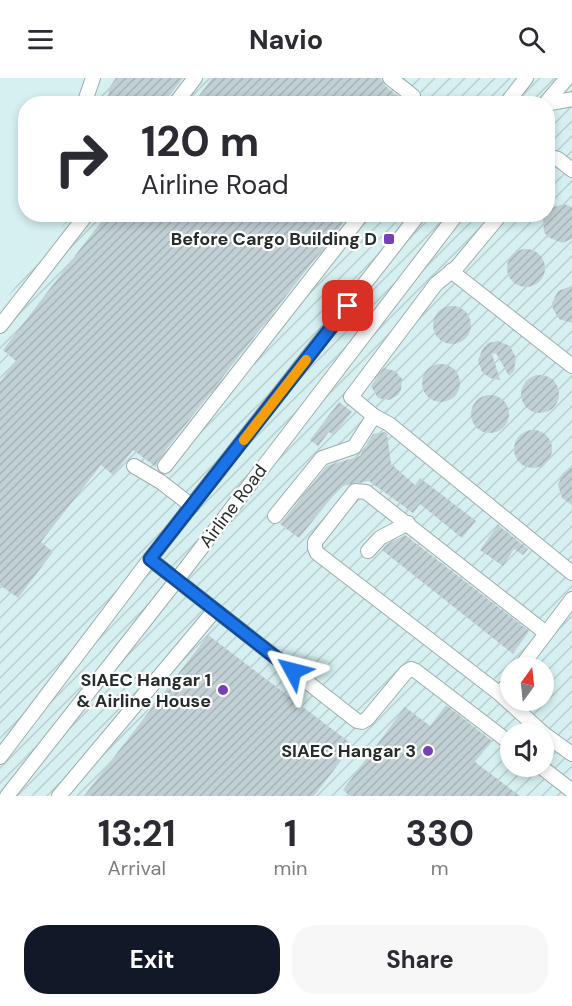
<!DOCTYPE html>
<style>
:root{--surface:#fff;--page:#f7f7f7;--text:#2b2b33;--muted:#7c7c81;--accent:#111827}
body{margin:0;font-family:"DM Sans",sans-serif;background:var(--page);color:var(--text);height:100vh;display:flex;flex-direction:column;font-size:22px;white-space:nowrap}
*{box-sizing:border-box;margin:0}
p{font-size:20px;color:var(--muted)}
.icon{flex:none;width:33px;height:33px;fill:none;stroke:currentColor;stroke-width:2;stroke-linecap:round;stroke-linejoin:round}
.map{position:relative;height:718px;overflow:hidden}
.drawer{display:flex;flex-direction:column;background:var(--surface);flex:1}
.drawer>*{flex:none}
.hud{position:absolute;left:18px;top:18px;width:537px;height:126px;border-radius:24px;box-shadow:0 3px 9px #0003;background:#fff;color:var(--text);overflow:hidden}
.needle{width:39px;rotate:15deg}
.controls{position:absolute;left:500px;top:579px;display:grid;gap:12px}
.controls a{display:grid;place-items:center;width:54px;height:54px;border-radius:50%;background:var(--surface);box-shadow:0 3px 9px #0003;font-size:30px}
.pin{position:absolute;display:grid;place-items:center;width:51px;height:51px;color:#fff;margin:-26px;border-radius:12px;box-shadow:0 3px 9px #0006}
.me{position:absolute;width:66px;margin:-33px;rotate:308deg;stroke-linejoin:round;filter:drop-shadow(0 0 4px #0008)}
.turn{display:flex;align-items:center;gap:21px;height:126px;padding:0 24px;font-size:27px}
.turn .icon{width:78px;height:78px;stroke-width:2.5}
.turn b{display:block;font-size:42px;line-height:51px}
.eta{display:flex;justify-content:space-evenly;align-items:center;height:102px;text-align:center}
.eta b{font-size:36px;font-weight:700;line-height:42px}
.cta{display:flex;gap:12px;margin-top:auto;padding:12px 24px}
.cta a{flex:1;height:69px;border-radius:24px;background:var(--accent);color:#fff;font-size:24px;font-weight:700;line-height:69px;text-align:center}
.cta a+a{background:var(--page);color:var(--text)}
header{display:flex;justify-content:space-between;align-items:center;height:78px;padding:0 24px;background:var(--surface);font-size:27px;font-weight:700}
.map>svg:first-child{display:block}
</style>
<header><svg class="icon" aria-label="menu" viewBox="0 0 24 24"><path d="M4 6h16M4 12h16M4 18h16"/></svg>Navio<svg class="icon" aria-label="search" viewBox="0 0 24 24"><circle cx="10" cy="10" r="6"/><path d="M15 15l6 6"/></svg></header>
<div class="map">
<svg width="572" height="718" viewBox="0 0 572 718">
<defs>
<pattern id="industrial-furrows" width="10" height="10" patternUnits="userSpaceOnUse" patternTransform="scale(1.5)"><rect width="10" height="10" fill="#d6f0f1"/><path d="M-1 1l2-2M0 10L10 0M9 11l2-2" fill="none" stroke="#b8cecf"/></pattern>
<pattern id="building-hatch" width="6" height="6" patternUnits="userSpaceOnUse" patternTransform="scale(1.5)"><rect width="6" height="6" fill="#c1d0d5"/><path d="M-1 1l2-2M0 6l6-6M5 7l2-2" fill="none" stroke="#a6b3b7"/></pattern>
</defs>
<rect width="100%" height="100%" fill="#eafbfb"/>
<polygon fill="#d6f0f1" points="0,0 107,0 100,8 100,25 26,26 26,136 71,137 0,228"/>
<path fill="url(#industrial-furrows)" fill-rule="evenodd" d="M107,0H572V718H0V228L71,137L548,136V26L100,25V8ZM510,590H543V622H510ZM510,656H543V688H510Z"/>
<g fill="url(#building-hatch)">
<polygon points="116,0 183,0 163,26 117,26 108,19 109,10"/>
<polygon points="212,0 381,0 384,7 408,26 193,26"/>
<polygon points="564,126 572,129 572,161 562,165 548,159 544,154 543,141 545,136 548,136 550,130"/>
<polygon points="107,136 350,136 158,382 156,389 133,372 113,397 101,387 41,464 53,474 18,520 0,507 0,304 16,283 3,272"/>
<circle cx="526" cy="190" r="19"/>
<polygon points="572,208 572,245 559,241 553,231 552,225 558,213"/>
<circle cx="452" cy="247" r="19"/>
<polygon points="498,263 510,268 516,280 514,293 509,298 496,275 492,276 500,302 490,300 482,294 478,282 483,270 488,265"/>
<circle cx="441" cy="305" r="19"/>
<polygon points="384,290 395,293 402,301 401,312 398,317 389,322 378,320 371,308"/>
<circle cx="540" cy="316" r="19"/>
<circle cx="490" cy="336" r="19"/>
<polygon points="339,324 352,334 333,357 329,354 318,368 310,362"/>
<circle cx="533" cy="371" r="19"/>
<polygon points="385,354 387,356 391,386 415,407 420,400 476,443 462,460 420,426 413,435 369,403 341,408 299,460 280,446 327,388 360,378 364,371 367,370 367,365 373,356"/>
<polygon points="572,389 572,427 562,420 558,407 563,395"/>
<polygon points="498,447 528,471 523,477 514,471 503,488 480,472"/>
<polygon points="405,457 529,553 513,576 382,472 386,467"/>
<polygon points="208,557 353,667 314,718 84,718"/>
<polygon points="446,627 492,663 475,684 520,718 350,718 343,712 405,629 430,648"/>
</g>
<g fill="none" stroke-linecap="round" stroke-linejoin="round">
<g stroke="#9cacac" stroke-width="16">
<g id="minor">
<polyline points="390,0 413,18"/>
<polyline points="84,26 93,0"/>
<polyline points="175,26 195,0"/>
<polyline points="506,26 526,0"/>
<polyline points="545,26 567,0"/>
<polyline points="546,26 572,21"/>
<polyline points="548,82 551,79 558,81 572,92"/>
<polyline points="501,136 457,189 436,206 351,319 374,338 389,346 572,495"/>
<polyline points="451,193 572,288"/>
<polyline points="0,248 87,136"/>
<polyline points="134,388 161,404 192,428"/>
<polyline points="165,388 362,136"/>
<polyline points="275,438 322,380 354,369 374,338"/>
<polyline points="368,473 380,460 408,445"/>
<polyline points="150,481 357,643 362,644 367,641 406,594 411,591 416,593 510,665"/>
<polyline points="546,555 366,414 355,413 315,464 315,470 317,475 500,616 544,656 572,676"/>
<polyline points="520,590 572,521"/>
<polyline points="500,616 510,603"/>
<polyline points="0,679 150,481 419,136"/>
<polyline points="540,688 572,713"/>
<polyline points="7,718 176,503 457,136"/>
<polyline points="59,718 215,532"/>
</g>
</g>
<use href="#minor" stroke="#fff" stroke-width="14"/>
</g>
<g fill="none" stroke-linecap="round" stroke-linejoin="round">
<g stroke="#114b97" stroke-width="15">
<polyline id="route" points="293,593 150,481 348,228"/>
</g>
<use href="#route" stroke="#1a73e8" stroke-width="10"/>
<polyline stroke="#f59e0b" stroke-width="10" points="244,362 306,282"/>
</g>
<g fill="#7641b7" stroke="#fff" stroke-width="2">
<rect x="383" y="155" width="12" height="12" rx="3"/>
<circle cx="223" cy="612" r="6"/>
<circle cx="428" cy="673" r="6"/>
</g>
<g text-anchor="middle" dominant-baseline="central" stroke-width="4.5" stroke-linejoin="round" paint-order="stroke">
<g font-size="18" font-weight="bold" fill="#262c2c" stroke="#fff" text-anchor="end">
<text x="377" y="161">Before Cargo Building D</text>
<text x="211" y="602">SIAEC Hangar 1<tspan x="211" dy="21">&amp; Airline House</tspan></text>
<text x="416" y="673">SIAEC Hangar 3</text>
</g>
<g font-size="18" fill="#262c2c" stroke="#fff">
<text transform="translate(233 428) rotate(-53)">Airline Road</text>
</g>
</g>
</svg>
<div class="controls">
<a><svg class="needle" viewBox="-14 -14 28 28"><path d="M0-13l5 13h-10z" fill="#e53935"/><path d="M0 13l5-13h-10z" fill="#7c7c81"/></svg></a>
<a><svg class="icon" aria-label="sound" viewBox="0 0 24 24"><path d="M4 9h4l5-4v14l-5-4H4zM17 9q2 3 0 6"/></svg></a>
</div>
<div class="pin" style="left:348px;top:228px;background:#d93025"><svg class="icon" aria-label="arrive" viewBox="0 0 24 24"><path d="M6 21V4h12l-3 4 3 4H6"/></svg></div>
<svg class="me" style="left:293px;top:593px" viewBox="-20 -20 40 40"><path d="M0-17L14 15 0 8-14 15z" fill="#1a73e8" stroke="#fff" stroke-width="4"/></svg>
<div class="hud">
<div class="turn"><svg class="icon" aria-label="right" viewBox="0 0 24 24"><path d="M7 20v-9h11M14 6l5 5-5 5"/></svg><div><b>120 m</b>Airline Road</div></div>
</div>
</div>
<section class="drawer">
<div class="eta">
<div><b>13:21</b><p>Arrival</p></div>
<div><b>1</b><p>min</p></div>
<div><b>330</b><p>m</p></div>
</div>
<div class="cta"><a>Exit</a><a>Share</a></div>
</section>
